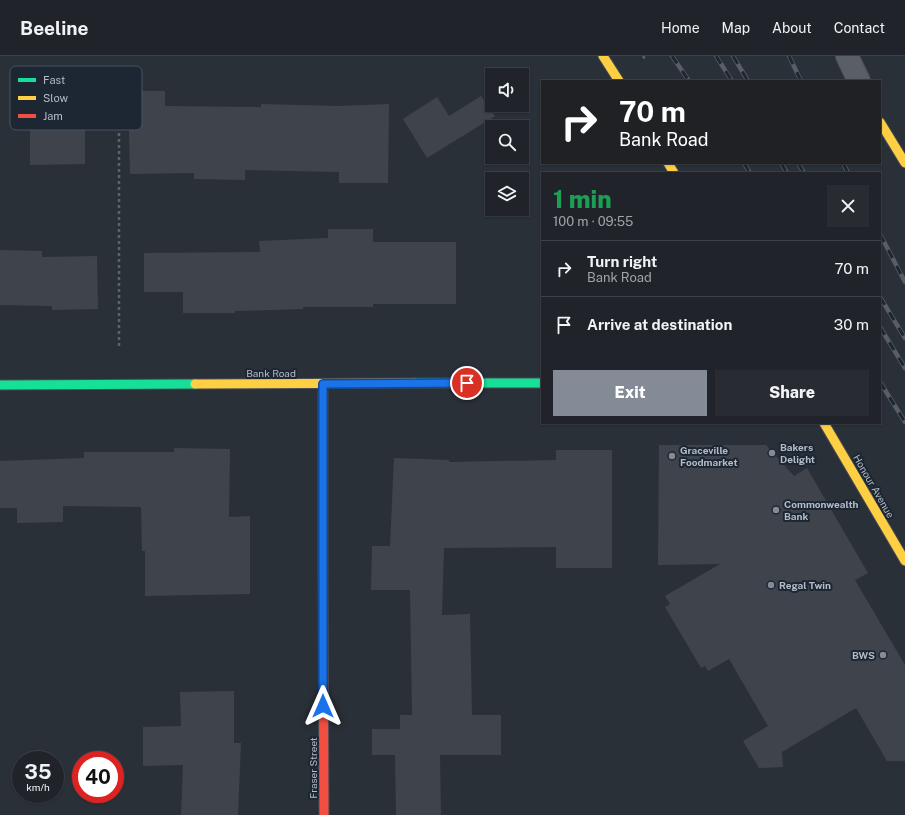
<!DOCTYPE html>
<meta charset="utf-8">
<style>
:root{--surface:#20242a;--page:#282c32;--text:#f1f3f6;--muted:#a2a4a8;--line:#3d4147;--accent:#848b96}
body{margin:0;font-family:"Public Sans",sans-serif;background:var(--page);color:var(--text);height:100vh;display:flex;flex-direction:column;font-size:15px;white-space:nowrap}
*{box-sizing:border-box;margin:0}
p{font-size:13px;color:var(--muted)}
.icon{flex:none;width:22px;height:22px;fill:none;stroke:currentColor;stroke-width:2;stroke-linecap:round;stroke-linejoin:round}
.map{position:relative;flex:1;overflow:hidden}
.sheet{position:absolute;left:541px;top:116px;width:340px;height:252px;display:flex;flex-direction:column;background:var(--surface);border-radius:0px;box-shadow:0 1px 3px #0004,0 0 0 1px var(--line)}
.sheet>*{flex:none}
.banner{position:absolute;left:541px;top:24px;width:340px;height:84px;border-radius:0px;box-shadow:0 1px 3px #0004,0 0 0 1px var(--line);background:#202124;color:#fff;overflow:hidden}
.tools{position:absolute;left:485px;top:12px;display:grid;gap:8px}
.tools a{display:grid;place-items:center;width:44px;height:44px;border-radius:0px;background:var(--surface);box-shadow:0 1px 3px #0004,0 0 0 1px var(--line);font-size:20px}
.speed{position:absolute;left:12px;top:695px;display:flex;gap:8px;font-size:20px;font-weight:700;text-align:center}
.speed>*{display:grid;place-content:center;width:52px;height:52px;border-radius:50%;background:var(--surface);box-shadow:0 1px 3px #0004,0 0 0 1px var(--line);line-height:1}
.speed small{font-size:10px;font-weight:400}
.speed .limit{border:6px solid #d22;background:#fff;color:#111}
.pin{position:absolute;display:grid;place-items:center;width:34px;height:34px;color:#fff;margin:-17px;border:2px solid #fff;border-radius:50%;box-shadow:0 1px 4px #0007}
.me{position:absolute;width:44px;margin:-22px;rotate:0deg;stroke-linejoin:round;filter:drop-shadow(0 0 3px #0008)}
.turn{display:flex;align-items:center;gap:14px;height:84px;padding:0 12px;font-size:18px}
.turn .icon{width:52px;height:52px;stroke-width:2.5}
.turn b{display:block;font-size:28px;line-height:34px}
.round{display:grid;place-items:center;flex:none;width:42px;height:42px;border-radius:0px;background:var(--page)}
.headline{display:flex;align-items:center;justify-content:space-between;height:68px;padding:0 12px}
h1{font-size:24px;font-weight:800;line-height:30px;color:#1e9e55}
.action{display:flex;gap:8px;margin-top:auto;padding:8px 12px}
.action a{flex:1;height:46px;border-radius:0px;background:var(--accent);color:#fff;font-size:16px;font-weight:800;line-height:46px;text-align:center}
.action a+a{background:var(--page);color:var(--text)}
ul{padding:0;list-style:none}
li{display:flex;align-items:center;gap:12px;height:56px;padding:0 12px;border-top:1px solid var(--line)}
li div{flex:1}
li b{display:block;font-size:15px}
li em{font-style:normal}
header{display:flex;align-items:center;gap:24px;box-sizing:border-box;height:56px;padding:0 20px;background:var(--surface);border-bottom:1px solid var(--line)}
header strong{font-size:19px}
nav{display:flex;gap:22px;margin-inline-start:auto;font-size:14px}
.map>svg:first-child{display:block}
</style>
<header>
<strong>Beeline</strong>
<nav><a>Home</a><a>Map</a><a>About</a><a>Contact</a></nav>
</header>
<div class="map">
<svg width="905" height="759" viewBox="0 0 905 759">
<rect width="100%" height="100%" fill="#2a3038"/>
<g fill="#3f444c">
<polygon points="128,35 165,35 165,50 261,51 261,48 339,50 389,48 388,127 339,127 339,116 245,114 245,124 194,123 194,117 130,118"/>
<polygon points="481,40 495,60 427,102 403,63 437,41 449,60"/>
<polygon points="30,44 85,44 85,108 30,109"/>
<polygon points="328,173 373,173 373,186 456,186 456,248 373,248 373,251 303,251 303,253 235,255 235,257 183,257 183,236 144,236 144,197 260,196 259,185 328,182"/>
<polygon points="0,194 42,195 42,201 97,200 98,253 52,254 52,250 0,249"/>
<polygon points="659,389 766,389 794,420 807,412 868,517 855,524 905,609 905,705 887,705 856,652 782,696 783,711 759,712 743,685 768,670 729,603 708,615 705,610 701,612 665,551 670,548 665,540 720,508 658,509"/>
<polygon points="174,392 230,393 229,461 250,460 250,538 145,540 145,495 142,495 141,451 63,450 63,466 17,467 17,452 0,452 0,405 84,402 84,396 174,396"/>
<polygon points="556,394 612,394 612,512 556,512 556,491 444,492 442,559 470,558 472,659 501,659 501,699 440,699 441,759 396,759 395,699 372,699 372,673 400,673 400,659 412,659 410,534 371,534 372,490 390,490 394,402 449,404 449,406 556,404"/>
<polygon points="234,635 234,687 241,687 238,759 181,759 183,709 143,710 143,671 181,670 180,636"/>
</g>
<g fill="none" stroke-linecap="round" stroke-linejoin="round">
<g stroke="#484c55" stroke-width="24">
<polyline id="street" points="847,0 859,25"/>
</g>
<g stroke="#484c55" stroke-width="11">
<g id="fast">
<polyline points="415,327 542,327"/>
<polyline points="0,329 195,328"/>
</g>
</g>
<g stroke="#484c55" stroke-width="11">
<g id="slow">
<polyline points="603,0 619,25"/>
<polyline points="880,66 905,107"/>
<polyline points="668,107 674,117"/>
<polyline points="195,328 415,327"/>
<polyline points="323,328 323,517"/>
<polyline points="824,367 905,505"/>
</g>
</g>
<g stroke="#484c55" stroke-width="11">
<polyline id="jam" points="323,517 324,759"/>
</g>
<g stroke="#5c6268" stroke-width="2.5" stroke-dasharray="3 3" stroke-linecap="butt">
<polyline points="643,0 646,4"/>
<polyline points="119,290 119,19"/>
</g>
<use href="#street" stroke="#5a5e66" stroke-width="22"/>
<use href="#fast" stroke="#16e098" stroke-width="9"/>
<use href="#slow" stroke="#ffcf43" stroke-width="9"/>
<use href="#jam" stroke="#f24e42" stroke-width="9"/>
<g stroke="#595d64" stroke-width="4.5">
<g id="rail">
<polyline points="672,0 689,25"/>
<polyline points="716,0 732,25"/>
<polyline points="733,0 748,25"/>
<polyline points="789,0 801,25"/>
<polyline points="744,107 750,117"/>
<polyline points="781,107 787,117"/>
<polyline points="798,107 804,117"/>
<polyline points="843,107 848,117"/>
<polyline points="880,178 905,226"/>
<polyline points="880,241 905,282"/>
<polyline points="880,271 905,312"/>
<polyline points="880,326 905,366"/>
</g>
</g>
<use href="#rail" stroke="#1d2633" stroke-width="3" stroke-dasharray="9" stroke-linecap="butt"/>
</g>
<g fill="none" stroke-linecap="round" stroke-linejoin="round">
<g stroke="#114b97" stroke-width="10">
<polyline id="route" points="323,650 323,328 467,327"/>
</g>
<use href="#route" stroke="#1a73e8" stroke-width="7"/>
</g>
<g fill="#848b96" stroke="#1d2633" stroke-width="1.5">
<circle cx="772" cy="397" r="4"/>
<circle cx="672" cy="400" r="4"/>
<circle cx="776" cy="454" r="4"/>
<circle cx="771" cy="529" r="4"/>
<circle cx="883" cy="599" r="4"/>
</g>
<g text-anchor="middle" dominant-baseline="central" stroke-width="4" stroke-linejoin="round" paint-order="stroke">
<g font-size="10" fill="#b4bcc9" stroke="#1d2633">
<text x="271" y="317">Bank Road</text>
<text transform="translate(874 430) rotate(60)">Honour Avenue</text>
<text transform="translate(313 712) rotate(-90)">Fraser Street</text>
</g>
<g font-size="10" font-weight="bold" fill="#b4bcc9" stroke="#1d2633" text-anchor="start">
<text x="780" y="391">Bakers<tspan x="780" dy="12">Delight</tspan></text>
<text x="680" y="394">Graceville<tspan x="680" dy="12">Foodmarket</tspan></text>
<text x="784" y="448">Commonwealth<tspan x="784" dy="12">Bank</tspan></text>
<text x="779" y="529">Regal Twin</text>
<text x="875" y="599" text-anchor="end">BWS</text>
</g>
</g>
<rect x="10" y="10" width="132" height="64" rx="6" fill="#1d2633" stroke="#4a5360" stroke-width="1"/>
<rect x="18" y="22" width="18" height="4" fill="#16e098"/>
<rect x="18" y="40" width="18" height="4" fill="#ffcf43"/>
<rect x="18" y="58" width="18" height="4" fill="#f24e42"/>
<g font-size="11" fill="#b4bcc9">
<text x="43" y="28">Fast</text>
<text x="43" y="46">Slow</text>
<text x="43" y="64">Jam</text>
</g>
</svg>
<div class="tools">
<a><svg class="icon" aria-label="sound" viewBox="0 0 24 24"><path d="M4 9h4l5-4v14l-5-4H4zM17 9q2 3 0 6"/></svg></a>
<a><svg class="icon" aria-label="search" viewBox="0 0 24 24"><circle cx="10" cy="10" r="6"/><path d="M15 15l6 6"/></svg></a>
<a><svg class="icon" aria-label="layers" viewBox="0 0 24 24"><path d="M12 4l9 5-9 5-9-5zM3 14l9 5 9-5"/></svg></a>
</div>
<div class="speed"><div>35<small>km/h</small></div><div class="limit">40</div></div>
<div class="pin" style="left:467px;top:327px;background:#d93025"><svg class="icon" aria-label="arrive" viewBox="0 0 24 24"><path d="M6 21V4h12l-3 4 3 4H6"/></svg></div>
<svg class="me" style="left:323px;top:650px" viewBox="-20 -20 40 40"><path d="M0-17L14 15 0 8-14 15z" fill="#1a73e8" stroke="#fff" stroke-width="4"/></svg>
<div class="banner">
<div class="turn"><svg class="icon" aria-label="right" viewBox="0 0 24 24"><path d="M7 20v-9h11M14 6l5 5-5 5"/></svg><div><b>70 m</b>Bank Road</div></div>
</div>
<section class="sheet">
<div class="headline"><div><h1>1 min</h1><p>100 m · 09:55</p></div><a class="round"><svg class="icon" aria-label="close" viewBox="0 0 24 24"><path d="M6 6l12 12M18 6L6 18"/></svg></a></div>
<ul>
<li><svg class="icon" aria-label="right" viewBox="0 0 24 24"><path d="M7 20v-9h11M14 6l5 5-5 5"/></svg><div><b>Turn right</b><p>Bank Road</p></div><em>70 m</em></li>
<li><svg class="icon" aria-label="arrive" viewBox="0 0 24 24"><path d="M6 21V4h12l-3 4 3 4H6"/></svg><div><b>Arrive at destination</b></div><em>30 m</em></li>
</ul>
<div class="action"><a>Exit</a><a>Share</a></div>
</section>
</div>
